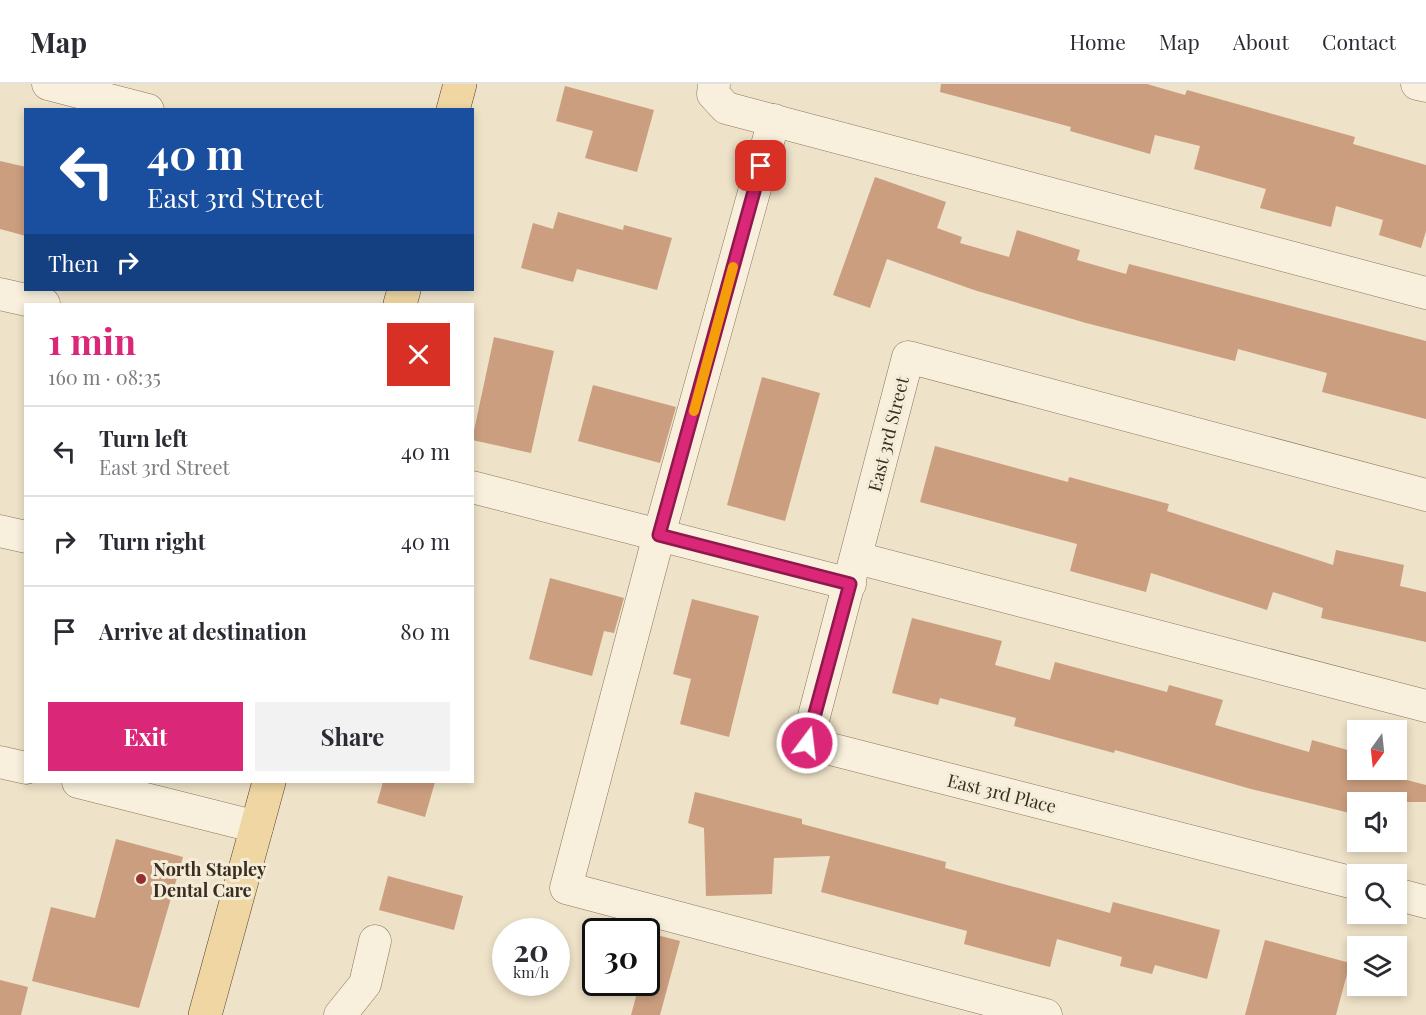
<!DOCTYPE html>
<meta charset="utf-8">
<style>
:root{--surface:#fff;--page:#f2f2f3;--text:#2b2b33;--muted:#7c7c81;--line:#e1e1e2;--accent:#db2777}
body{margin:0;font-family:"Playfair Display",serif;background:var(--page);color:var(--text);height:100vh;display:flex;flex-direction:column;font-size:22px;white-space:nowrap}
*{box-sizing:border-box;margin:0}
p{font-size:20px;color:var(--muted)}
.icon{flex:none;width:33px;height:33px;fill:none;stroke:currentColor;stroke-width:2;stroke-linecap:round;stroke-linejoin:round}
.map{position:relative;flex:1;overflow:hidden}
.sheet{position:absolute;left:24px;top:219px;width:450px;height:480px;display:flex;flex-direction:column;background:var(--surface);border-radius:0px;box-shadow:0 3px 9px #0003}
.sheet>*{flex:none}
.top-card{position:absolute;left:24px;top:24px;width:450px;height:183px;border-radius:0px;box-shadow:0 3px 9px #0003;background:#1a4fa0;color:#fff;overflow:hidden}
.needle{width:39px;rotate:195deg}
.tools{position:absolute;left:1347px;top:636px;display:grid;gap:12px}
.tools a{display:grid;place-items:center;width:60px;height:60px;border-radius:0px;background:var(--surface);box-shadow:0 3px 9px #0003;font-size:30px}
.speed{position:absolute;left:492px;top:834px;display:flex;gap:12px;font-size:30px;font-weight:700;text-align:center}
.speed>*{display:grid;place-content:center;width:78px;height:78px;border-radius:50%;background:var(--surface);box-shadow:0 3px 9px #0003;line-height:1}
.speed small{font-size:15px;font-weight:400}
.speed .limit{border:3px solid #111;border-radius:9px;background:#fff;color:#111}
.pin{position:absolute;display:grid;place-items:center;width:51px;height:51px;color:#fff;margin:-26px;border-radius:12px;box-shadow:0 3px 9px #0006}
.me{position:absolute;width:66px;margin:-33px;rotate:15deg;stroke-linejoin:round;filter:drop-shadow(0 0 4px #0008)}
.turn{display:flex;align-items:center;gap:21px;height:126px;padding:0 24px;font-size:27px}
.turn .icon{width:78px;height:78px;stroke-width:2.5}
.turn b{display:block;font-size:42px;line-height:51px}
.then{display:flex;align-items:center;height:57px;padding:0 24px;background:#0003;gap:12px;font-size:22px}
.round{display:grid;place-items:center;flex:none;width:63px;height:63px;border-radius:0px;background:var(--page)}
.overview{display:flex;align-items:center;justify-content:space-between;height:102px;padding:0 24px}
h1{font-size:36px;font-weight:700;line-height:45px;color:var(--accent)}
.cta{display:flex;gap:12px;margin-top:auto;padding:12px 24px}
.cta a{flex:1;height:69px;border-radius:0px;background:var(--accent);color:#fff;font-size:24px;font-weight:700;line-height:69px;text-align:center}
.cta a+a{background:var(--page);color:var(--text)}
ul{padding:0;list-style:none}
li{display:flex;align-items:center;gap:18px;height:90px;padding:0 24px;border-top:2px solid var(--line)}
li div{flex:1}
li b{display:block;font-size:22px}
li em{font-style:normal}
header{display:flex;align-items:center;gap:36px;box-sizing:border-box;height:84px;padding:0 30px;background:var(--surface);border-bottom:2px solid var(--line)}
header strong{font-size:28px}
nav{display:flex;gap:33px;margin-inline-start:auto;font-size:21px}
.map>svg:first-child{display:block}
</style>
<header>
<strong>Map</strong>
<nav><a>Home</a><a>Map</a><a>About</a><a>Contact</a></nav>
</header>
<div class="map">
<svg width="1426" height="931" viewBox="0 0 1426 931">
<rect width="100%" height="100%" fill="#eee2c8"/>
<g fill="#cb9e7f">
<polygon points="941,0 1147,0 1185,11 1187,6 1355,53 1353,60 1426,81 1426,147 1421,164 1379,151 1383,136 1336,122 1331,143 1260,124 1266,105 1194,85 1200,62 1155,51 1150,70 1070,47 1071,43 940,8"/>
<polygon points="565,2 654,26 637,88 585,74 593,47 556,37"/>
<polygon points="0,77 26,83 26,152 0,145"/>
<polygon points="875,93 946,118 937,144 962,153 960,159 1009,173 1017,146 1080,166 1077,176 1126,190 1129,180 1426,257 1426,335 1322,308 1327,289 1238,265 1235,277 1086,239 974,206 887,175 870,224 833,211"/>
<polygon points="558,128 623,146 624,141 672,154 657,206 577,185 573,198 521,184 533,139 553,145"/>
<polygon points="494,253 554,267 531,369 472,356"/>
<polygon points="762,293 820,309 785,437 727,421"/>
<polygon points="593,301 676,323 660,379 578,357"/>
<polygon points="935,362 1068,398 1069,393 1169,420 1167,427 1333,481 1336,466 1404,481 1400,502 1426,508 1426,558 1321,534 1323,524 1273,508 1267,526 1151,489 1146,508 1070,487 1077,460 920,418"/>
<polygon points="550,494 624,514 614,549 604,547 592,592 529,575"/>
<polygon points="692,515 759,532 729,653 680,640 691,595 673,590"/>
<polygon points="912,534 1002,557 995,581 1050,596 1055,578 1167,608 1169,601 1223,616 1215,641 1309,668 1312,656 1351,667 1347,680 1358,683 1358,686 1368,686 1426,701 1426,718 1358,718 1358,731 1251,705 1115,666 1114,669 1014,642 1016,634 940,614 938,621 892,609"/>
<polygon points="383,698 435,698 425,733 377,719"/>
<polygon points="695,708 802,735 802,740 946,778 945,784 1110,829 1113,818 1220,846 1207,895 1155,881 1152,890 1120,882 1122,873 1057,855 1050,883 964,860 967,847 821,808 830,772 774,774 772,810 706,812 704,744 688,739"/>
<polygon points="116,755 183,773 139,924 32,897 51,823 95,834"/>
<polygon points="388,792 463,812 454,846 379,826"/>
<polygon points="653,850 680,857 660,931 631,931 640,898 646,898 646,874"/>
<polygon points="1265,856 1350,879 1336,931 1245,931"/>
<polygon points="0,896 28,903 21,931 0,931"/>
</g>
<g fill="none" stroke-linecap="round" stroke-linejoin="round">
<g stroke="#89755d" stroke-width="33">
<g id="minor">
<polyline points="48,0 148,26"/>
<polyline points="714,0 713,10 726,24 1426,209"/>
<polyline points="1417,0 1426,2"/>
<polyline points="774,36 659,451 566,804 1046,931"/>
<polyline points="0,210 44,220"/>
<polyline points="472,403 850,500"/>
<polyline points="0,447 26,453"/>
<polyline points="857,474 1426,622"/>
<polyline points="0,678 26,684"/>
<polyline points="78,698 257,743"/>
<polyline points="1358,800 807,659 908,273 1426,411"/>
<polyline points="1396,810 1426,818"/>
<polyline points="340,931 365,900 375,857"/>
</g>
</g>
<g stroke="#584331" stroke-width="34">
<g id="major">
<polyline points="453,26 460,0"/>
<polyline points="400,220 404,206"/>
<polyline points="205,931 269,698"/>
</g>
</g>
<use href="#minor" stroke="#f8f0dc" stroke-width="32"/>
<use href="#major" stroke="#efd6a2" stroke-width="33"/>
</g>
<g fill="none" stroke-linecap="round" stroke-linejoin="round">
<g stroke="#8e194d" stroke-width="15">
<polyline id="route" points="761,82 659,451 850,500 807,659"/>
</g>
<use href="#route" stroke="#db2777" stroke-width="10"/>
<polyline stroke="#f59e0b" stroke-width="10" points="694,327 733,183"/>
</g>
<circle fill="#972f30" stroke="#f5ecd8" stroke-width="2" cx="141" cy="795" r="6"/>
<g text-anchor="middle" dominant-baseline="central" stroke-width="6" stroke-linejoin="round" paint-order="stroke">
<g font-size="18" fill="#3a2d21" stroke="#f5ecd8">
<text transform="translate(888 350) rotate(-76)">East 3rd Street</text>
<text transform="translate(1002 709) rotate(14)">East 3rd Place</text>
</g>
<g font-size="18" font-weight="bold" fill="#3a2d21" stroke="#f5ecd8" text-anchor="start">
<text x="153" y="785">North Stapley<tspan x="153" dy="21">Dental Care</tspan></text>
</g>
</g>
</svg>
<div class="tools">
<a><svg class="needle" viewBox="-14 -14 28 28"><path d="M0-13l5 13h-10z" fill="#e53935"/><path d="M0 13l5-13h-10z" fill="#7c7c81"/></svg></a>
<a><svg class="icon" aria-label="sound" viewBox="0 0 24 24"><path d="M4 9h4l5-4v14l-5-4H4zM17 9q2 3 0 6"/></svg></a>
<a><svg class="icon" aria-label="search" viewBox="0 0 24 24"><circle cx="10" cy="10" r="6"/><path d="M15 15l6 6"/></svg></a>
<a><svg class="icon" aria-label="layers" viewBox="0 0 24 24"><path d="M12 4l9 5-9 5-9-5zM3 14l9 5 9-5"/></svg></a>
</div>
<div class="speed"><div>20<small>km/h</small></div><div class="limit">30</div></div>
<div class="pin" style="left:761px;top:82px;background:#d93025"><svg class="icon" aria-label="arrive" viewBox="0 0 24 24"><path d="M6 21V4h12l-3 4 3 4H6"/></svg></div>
<svg class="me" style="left:807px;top:659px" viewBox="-20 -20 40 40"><circle r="17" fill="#db2777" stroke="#fff" stroke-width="3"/><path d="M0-11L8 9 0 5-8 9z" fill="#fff"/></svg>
<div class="top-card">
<div class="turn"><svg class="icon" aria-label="left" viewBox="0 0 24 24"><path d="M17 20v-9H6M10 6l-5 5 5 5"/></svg><div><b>40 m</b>East 3rd Street</div></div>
<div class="then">Then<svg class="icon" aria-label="right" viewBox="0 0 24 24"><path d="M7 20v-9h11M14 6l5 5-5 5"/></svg></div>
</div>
<section class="sheet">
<div class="overview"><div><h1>1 min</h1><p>160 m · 08:35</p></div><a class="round" style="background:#d93025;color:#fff"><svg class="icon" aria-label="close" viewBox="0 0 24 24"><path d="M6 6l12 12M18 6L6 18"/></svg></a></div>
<ul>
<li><svg class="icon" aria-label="left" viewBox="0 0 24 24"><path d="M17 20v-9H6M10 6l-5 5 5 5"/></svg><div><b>Turn left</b><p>East 3rd Street</p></div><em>40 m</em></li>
<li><svg class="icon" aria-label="right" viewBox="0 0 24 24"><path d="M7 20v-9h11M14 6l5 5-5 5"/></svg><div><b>Turn right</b></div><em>40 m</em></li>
<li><svg class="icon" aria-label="arrive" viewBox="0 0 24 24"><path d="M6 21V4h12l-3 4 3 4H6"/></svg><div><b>Arrive at destination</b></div><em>80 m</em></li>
</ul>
<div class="cta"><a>Exit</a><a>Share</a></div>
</section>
</div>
